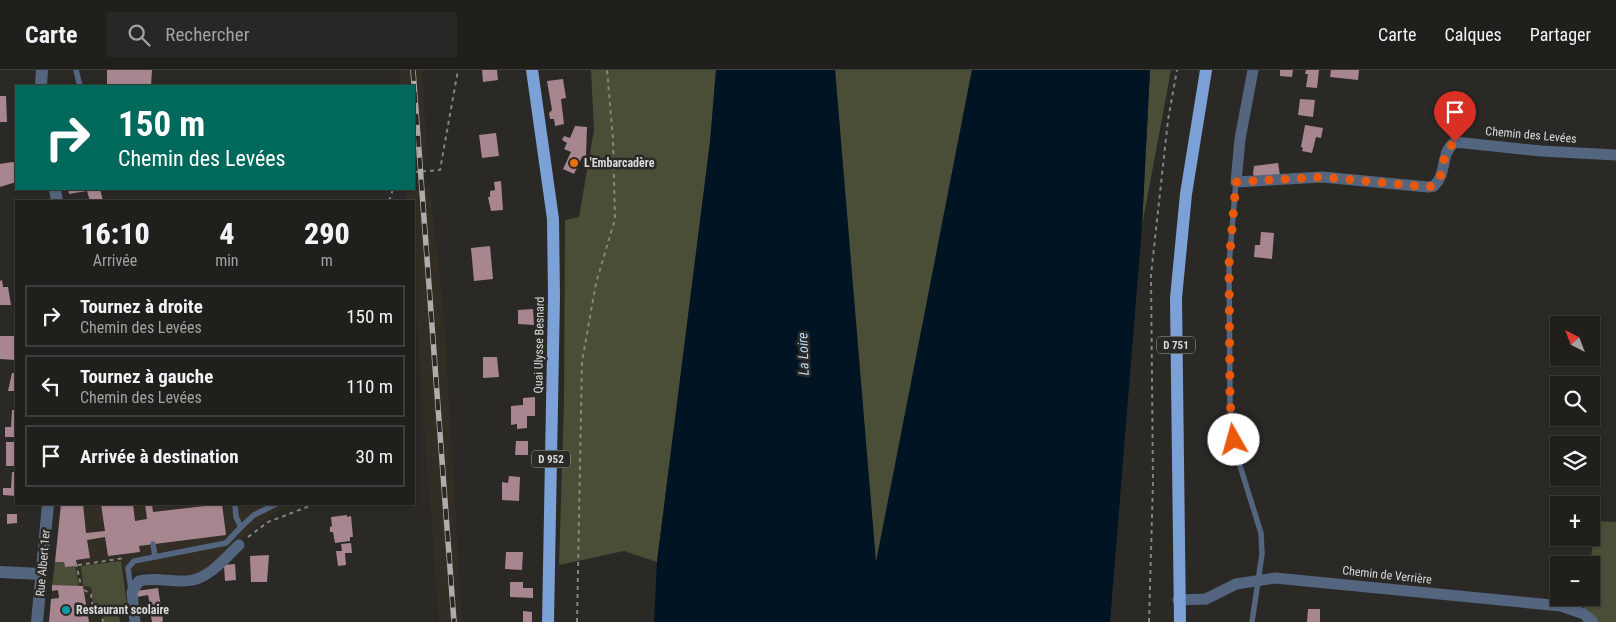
<!DOCTYPE html>
<html lang="fr">
<meta charset="utf-8">
<style>
:root{--surface:#201f1c;--page:#282725;--text:#f1f3f6;--muted:#a2a2a3;--line:#3d3d3b}
body{margin:0;font-family:"Roboto Condensed",sans-serif;background:var(--page);color:var(--text);height:100vh;display:flex;flex-direction:column;font-size:19px;white-space:nowrap}
*{box-sizing:border-box;margin:0}
p{font-size:16px;color:var(--muted)}
.icon{flex:none;width:28px;height:28px;fill:none;stroke:currentColor;stroke-width:2;stroke-linecap:round;stroke-linejoin:round}
.map{position:relative;flex:1;overflow:hidden}
.drawer{position:absolute;left:15px;top:130px;width:400px;height:305px;display:flex;flex-direction:column;background:var(--surface);border-radius:0px;box-shadow:0 1px 4px #0004,0 0 0 1px var(--line)}
.drawer>*{flex:none}
.top-card{position:absolute;left:15px;top:15px;width:400px;height:105px;border-radius:0px;box-shadow:0 1px 4px #0004,0 0 0 1px var(--line);background:#00695c;color:#fff;overflow:hidden}
.needle{width:32px;rotate:318deg}
.tools{position:absolute;left:1550px;top:246px;display:grid;gap:10px}
.tools a{display:grid;place-items:center;width:50px;height:50px;border-radius:0px;background:var(--surface);box-shadow:0 1px 4px #0004,0 0 0 1px var(--line);font-size:25px}
.pin{position:absolute;display:grid;place-items:center;width:42px;height:42px;color:#fff;margin:-51px -21px;border-radius:50% 50% 50% 0;rotate:-45deg;box-shadow:0 0 5px #0007}
.pin .icon{rotate:45deg}
.me{position:absolute;width:55px;margin:-28px;rotate:353deg;stroke-linejoin:round;filter:drop-shadow(0 0 4px #0008)}
.turn{display:flex;align-items:center;gap:18px;height:105px;padding:0 20px;font-size:22px}
.turn .icon{width:65px;height:65px;stroke-width:2.5}
.turn b{display:block;font-size:35px;line-height:42px}
.eta{display:flex;justify-content:space-evenly;align-items:center;height:85px;text-align:center}
.eta b{font-size:30px;font-weight:800;line-height:35px}
ul{padding:0;list-style:none}
li{display:flex;align-items:center;gap:15px;height:62px;margin:0 10px 8px;padding:0 10px;border:2px solid var(--line);border-radius:0px}
li div{flex:1}
li b{display:block;font-size:19px}
li em{font-style:normal}
header{display:flex;align-items:center;gap:30px;box-sizing:border-box;height:70px;padding:0 25px;background:var(--surface);border-bottom:1px solid var(--line)}
header strong{font-size:24px}
nav{display:flex;gap:28px;margin-inline-start:auto;font-size:18px}
.search{width:350px;height:45px;background:var(--page);display:flex;align-items:center;gap:12px;box-sizing:border-box;padding:0 18px;border-radius:0px;color:var(--muted);font-size:19px}
.map>svg:first-child{display:block}
</style>
<header>
<strong>Carte</strong>
<div class="search"><svg class="icon" aria-label="search" viewBox="0 0 24 24"><circle cx="10" cy="10" r="6"/><path d="M15 15l6 6"/></svg>Rechercher</div>
<nav><a>Carte</a><a>Calques</a><a>Partager</a></nav>
</header>
<div class="map">
<svg width="1616" height="552" viewBox="0 0 1616 552">
<rect width="100%" height="100%" fill="#2a2926"/>
<g fill="#322e25">
<polygon points="399,0 422,0 428,89 414,90 414,16 400,16"/>
<polygon points="430,118 444,248 462,552 439,552 414,218 414,131 407,131 406,120"/>
<polygon points="61,434 300,434 273,443 201,502 190,505 139,501 123,504 128,543 119,545 120,552 49,552"/>
</g>
<g fill="#4a4e37">
<polygon points="591,0 716,0 710,72 657,492 624,481 559,495 564,331 565,150 579,147 594,60"/>
<polygon points="835,0 972,0 876,495"/>
<polygon points="1150,0 1171,0 1142,156"/>
<polygon points="1596,451 1616,452 1616,552 1582,552 1585,528 1591,528 1590,495"/>
<polygon points="121,491 128,543 119,545 120,552 104,552 102,536 94,537 91,517 83,516 81,496"/>
<polygon points="55,492 64,492 65,497 75,496 79,516 52,515"/>
</g>
<polygon fill="#011424" points="716,0 835,0 876,492 972,0 1150,0 1142,156 1110,552 654,552 657,492 710,72"/>
<g fill="#a8868f">
<polygon points="107,0 152,0 151,16 107,16"/>
<polygon points="482,0 497,0 498,10 483,12"/>
<polygon points="1280,0 1293,0 1292,7 1280,6"/>
<polygon points="1306,0 1319,0 1317,18 1306,17 1308,4 1305,4"/>
<polygon points="1331,0 1359,0 1358,10 1330,7"/>
<polygon points="563,9 566,28 561,29 564,54 555,56 554,49 550,49 549,43 552,40 547,11"/>
<polygon points="0,26 6,26 7,52 0,52"/>
<polygon points="1300,29 1315,30 1313,47 1298,45"/>
<polygon points="1305,55 1323,58 1321,68 1316,67 1312,83 1302,81 1303,78 1301,77"/>
<polygon points="575,56 587,57 586,87 582,87 574,104 563,99 571,82 564,79 567,73 562,70 564,66 570,68"/>
<polygon points="496,63 499,86 482,88 479,65"/>
<polygon points="12,92 16,93 16,112 0,117 0,94"/>
<polygon points="1278,93 1280,105 1255,108 1253,104 1254,96"/>
<polygon points="501,111 503,140 491,141 488,127 490,127 490,121 495,120 494,112"/>
<polygon points="68,119 100,119 103,131 90,131 87,121 69,124"/>
<polygon points="1261,162 1274,163 1272,189 1254,187 1255,175 1260,175"/>
<polygon points="490,176 493,209 474,211 471,178"/>
<polygon points="2,210 3,217 8,217 11,235 0,235 0,211"/>
<polygon points="533,239 534,255 518,254 518,240"/>
<polygon points="0,266 16,266 15,290 0,289"/>
<polygon points="483,287 497,287 499,307 483,308"/>
<polygon points="12,303 16,303 16,321 8,321"/>
<polygon points="535,327 535,346 527,346 527,358 517,359 517,354 511,355 511,336 523,335 523,328"/>
<polygon points="12,340 16,340 16,367 5,367 5,357 11,357"/>
<polygon points="516,371 528,371 528,385 515,385"/>
<rect x="6" y="372" width="10" height="24"/>
<polygon points="12,402 16,402 16,426 3,425 3,418 11,418"/>
<polygon points="509,406 520,407 519,431 502,430 502,412 508,413"/>
<polygon points="61,434 83,434 86,463 105,461 101,434 133,434 135,451 147,449 145,434 152,434 153,442 222,434 226,465 139,476 140,482 108,486 105,467 87,470 90,488 76,490 77,496 65,497 64,492 55,492"/>
<polygon points="7,444 17,444 17,453 7,454"/>
<polygon points="347,445 347,447 351,446 353,467 350,467 350,471 335,473 333,462 330,462 330,457 332,456 331,447"/>
<polygon points="351,473 352,483 345,483 346,495 338,496 336,481 342,481 341,474"/>
<polygon points="506,482 523,482 522,500 505,499"/>
<polygon points="269,485 267,512 251,512 250,486"/>
<polygon points="235,494 236,510 225,511 224,495"/>
<polygon points="510,512 523,512 523,518 533,518 533,528 510,527"/>
<polygon points="52,515 83,516 89,552 49,552 51,529 59,528 58,520 52,521"/>
<polygon points="158,518 163,550 162,552 152,552 150,541 139,543 138,537 150,535 148,525 137,527 136,521"/>
<polygon points="1308,539 1320,539 1320,552 1307,552"/>
<polygon points="523,541 532,542 532,552 523,552"/>
</g>
<g fill="none" stroke-linecap="round" stroke-linejoin="round">
<g stroke="#858482" stroke-width="2" stroke-dasharray="4 4" stroke-linecap="butt">
<polyline points="414,102 440,100 458,0"/>
<polyline points="389,131 393,119"/>
<polyline points="248,467 268,452 315,434"/>
<polyline points="76,493 81,516"/>
<polyline points="78,495 125,488"/>
<polyline points="84,520 91,524 93,538 101,539 103,552"/>
<polyline points="577,552 582,292 596,213 615,149 613,69 607,0"/>
<polyline points="1149,552 1153,412 1151,205 1168,50 1177,0"/>
</g>
<g stroke="#54657f" stroke-width="5.5">
<polyline points="76,0 80,16"/>
<polyline points="1236,112 1229,194 1230,332 1231,358 1236,383 1261,463 1262,484 1252,552"/>
<polyline points="241,457 254,445 276,434"/>
<polyline points="153,474 155,487"/>
<polyline points="131,520 128,498 134,491 226,473 241,457 236,447 235,434"/>
</g>
<g stroke="#54657f" stroke-width="11">
<path d="M1253,0L1240,69L1236,112L1322,107L1428,117L1434,116C1448,103 1439,84 1455,72L1541,81L1616,85"/>
<polyline points="1178,530 1206,529 1236,514 1275,508 1561,536 1584,544 1593,552"/>
<path d="M135,552L132,522L139,511C157,506 176,514 193,510C211,506 226,487 239,475"/>
</g>
<g stroke="#54657f" stroke-width="12">
<polyline points="41,16 42,0"/>
<polyline points="55,119 57,131"/>
<polyline points="0,502 41,504"/>
<polyline points="37,552 48,434"/>
</g>
<g stroke="#7ca1d6" stroke-width="12">
<polyline points="532,0 553,149 554,226 548,552"/>
<polyline points="1180,552 1176,228 1186,124 1206,0"/>
</g>
<g stroke="#aeadac" stroke-width="5.5">
<polyline id="rail" points="413,0 454,552"/>
</g>
<use href="#rail" stroke="#2a2926" stroke-width="4" stroke-dasharray="11" stroke-linecap="butt"/>
</g>
<g fill="none" stroke-linecap="round" stroke-linejoin="round">
<path stroke="#ea580c" stroke-width="9" stroke-dasharray="0 16.2" d="M1234,370L1230,332L1229,194L1236,112L1322,107L1428,117L1434,116C1448,101 1438,86 1455,72"/>
</g>
<circle fill="#e8710a" stroke="#2a2926" stroke-width="2" cx="574" cy="93" r="5"/>
<circle fill="#0f9aa8" stroke="#2a2926" stroke-width="2" cx="66" cy="540" r="5"/>
<g text-anchor="middle" dominant-baseline="central" stroke-width="5" stroke-linejoin="round" paint-order="stroke">
<g fill="#2a2926" stroke="#a5a4a3" stroke-width="1">
<rect x="1157" y="266.5" width="38" height="17" rx="4"/>
<rect x="532" y="380.5" width="38" height="17" rx="4"/>
</g>
<g font-size="11" font-weight="bold" fill="#dad9d8">
<text x="1176" y="275">D 751</text>
<text x="551" y="389">D 952</text>
</g>
<g font-size="12" fill="#dad9d8" stroke="#2a2926">
<text transform="translate(1531 65) rotate(5)">Chemin des Levées</text>
<text transform="translate(539 275) rotate(-89)">Quai Ulysse Besnard</text>
<text transform="translate(43 493) rotate(-85)">Rue Albert 1er</text>
<text transform="translate(1387 505) rotate(6)">Chemin de Verrière</text>
</g>
<g font-size="12" font-weight="bold" fill="#dad9d8" stroke="#2a2926" text-anchor="start">
<text x="584" y="93">L'Embarcadère</text>
<text x="76" y="540">Restaurant scolaire</text>
</g>
<g font-size="14" font-style="italic" fill="#b4d9f9" stroke="#2a2926">
<text transform="translate(803 284) rotate(-92)">La Loire</text>
</g>
</g>
</svg>
<div class="tools">
<a><svg class="needle" viewBox="-14 -14 28 28"><path d="M0-13l5 13h-10z" fill="#e53935"/><path d="M0 13l5-13h-10z" fill="#a2a2a3"/></svg></a>
<a><svg class="icon" aria-label="search" viewBox="0 0 24 24"><circle cx="10" cy="10" r="6"/><path d="M15 15l6 6"/></svg></a>
<a><svg class="icon" aria-label="layers" viewBox="0 0 24 24"><path d="M12 4l9 5-9 5-9-5zM3 14l9 5 9-5"/></svg></a>
<a>+</a>
<a>−</a>
</div>
<div class="pin" style="left:1455px;top:72px;background:#d93025"><svg class="icon" aria-label="arrive" viewBox="0 0 24 24"><path d="M6 21V4h12l-3 4 3 4H6"/></svg></div>
<svg class="me" style="left:1234px;top:370px" viewBox="-20 -20 40 40"><circle r="19" fill="#fff"/><path d="M0-13L10 11 0 6-10 11z" fill="#ea580c"/></svg>
<div class="top-card">
<div class="turn"><svg class="icon" aria-label="right" viewBox="0 0 24 24"><path d="M7 20v-9h11M14 6l5 5-5 5"/></svg><div><b>150 m</b>Chemin des Levées</div></div>
</div>
<section class="drawer">
<div class="eta">
<div><b>16:10</b><p>Arrivée</p></div>
<div><b>4</b><p>min</p></div>
<div><b>290</b><p>m</p></div>
</div>
<ul>
<li><svg class="icon" aria-label="right" viewBox="0 0 24 24"><path d="M7 20v-9h11M14 6l5 5-5 5"/></svg><div><b>Tournez à droite</b><p>Chemin des Levées</p></div><em>150 m</em></li>
<li><svg class="icon" aria-label="left" viewBox="0 0 24 24"><path d="M17 20v-9H6M10 6l-5 5 5 5"/></svg><div><b>Tournez à gauche</b><p>Chemin des Levées</p></div><em>110 m</em></li>
<li><svg class="icon" aria-label="arrive" viewBox="0 0 24 24"><path d="M6 21V4h12l-3 4 3 4H6"/></svg><div><b>Arrivée à destination</b></div><em>30 m</em></li>
</ul>
</section>
</div>
